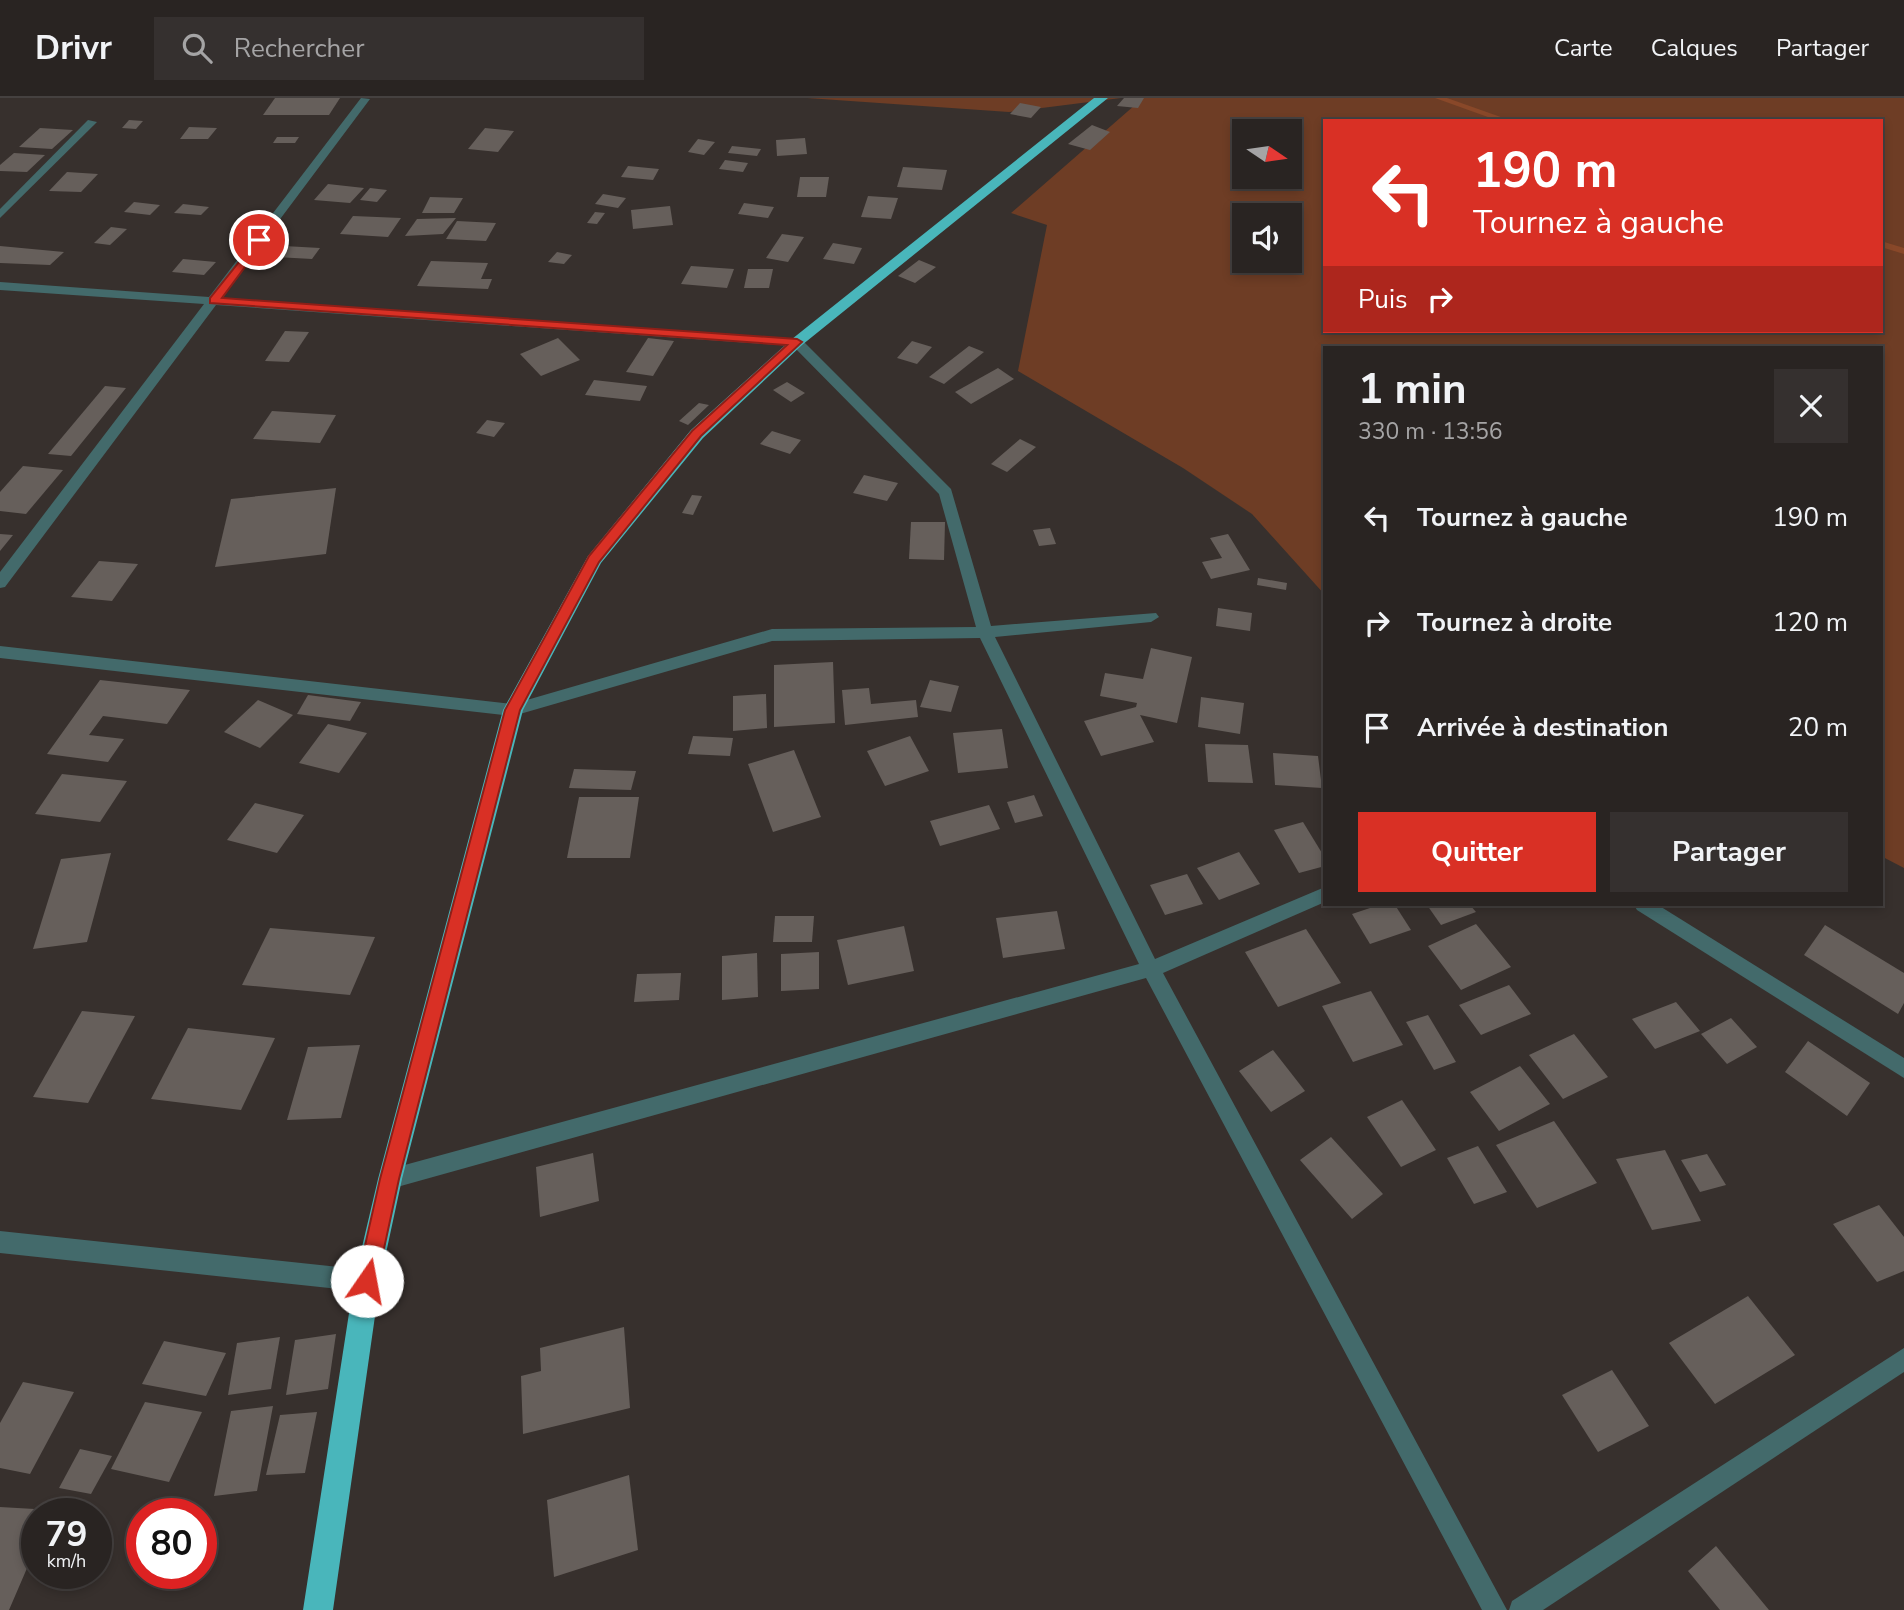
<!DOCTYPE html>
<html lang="fr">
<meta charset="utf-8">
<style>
:root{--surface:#292422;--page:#35302f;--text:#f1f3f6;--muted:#a5a4a5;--line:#454140;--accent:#d93025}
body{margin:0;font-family:"Nunito Sans",sans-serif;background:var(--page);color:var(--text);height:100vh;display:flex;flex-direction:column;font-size:26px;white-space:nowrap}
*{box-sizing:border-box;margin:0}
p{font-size:23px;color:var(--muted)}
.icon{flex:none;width:38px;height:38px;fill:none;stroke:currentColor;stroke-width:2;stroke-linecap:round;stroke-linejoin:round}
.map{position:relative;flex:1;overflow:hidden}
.side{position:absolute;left:1323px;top:248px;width:560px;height:560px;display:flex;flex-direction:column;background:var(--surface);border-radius:0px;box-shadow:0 4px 10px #0003,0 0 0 2px var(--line)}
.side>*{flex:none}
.hud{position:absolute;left:1323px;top:21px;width:560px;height:214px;border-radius:0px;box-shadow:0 4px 10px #0003,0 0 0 2px var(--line);background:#d93025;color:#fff;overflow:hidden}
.needle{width:46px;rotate:103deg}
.controls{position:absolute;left:1232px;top:21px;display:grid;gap:14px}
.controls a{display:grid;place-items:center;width:70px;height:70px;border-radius:0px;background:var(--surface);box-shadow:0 4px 10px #0003,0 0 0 2px var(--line);font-size:35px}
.speed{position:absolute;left:21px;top:1400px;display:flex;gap:14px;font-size:35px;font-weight:700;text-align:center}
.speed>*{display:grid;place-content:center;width:91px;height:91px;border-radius:50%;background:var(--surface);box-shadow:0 4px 10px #0003,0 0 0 2px var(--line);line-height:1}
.speed small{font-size:18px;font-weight:400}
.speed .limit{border:10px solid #d22;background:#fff;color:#111}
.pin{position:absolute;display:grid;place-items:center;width:60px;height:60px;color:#fff;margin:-30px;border:4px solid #fff;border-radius:50%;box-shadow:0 2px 7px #0007}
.me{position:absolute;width:77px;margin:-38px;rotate:12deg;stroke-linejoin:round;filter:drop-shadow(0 0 5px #0008)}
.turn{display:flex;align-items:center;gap:24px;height:147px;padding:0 35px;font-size:32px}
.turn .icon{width:91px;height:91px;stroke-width:2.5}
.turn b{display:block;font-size:49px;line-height:60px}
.then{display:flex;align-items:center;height:66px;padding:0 35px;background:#0003;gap:14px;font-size:26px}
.round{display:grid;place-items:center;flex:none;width:74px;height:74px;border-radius:0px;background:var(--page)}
.overview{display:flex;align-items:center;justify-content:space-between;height:119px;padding:0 35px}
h1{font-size:42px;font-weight:700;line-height:52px}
.primary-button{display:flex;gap:14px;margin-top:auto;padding:14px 35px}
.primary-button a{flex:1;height:80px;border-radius:0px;background:var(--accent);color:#fff;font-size:28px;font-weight:700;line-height:80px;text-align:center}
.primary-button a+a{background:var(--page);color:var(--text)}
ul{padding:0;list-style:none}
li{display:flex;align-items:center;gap:21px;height:105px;padding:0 35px}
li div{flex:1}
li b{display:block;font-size:26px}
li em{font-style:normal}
header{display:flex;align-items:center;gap:42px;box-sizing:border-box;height:98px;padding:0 35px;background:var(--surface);border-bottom:2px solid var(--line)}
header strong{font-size:33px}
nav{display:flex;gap:38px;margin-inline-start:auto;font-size:24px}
.search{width:490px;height:63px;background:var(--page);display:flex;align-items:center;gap:18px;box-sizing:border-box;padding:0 24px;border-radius:0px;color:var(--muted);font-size:26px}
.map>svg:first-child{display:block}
</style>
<header>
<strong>Drivr</strong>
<div class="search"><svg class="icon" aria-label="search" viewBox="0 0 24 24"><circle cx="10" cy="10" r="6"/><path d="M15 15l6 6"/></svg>Rechercher</div>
<nav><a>Carte</a><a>Calques</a><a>Partager</a></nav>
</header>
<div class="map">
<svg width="1904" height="1512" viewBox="0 0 1904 1512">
<rect width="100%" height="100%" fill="#37302d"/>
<g fill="#6e3d25" fill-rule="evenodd">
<polygon points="807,0 1121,0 1009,14"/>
<path d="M1143,0H1904V770L1881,758V250H1325V497L1252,416L1183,370L1018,273L1047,127L1011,115ZM1325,23H1881V233H1325ZM1244,33H1290V79H1244ZM1244,117H1290V163H1244Z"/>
</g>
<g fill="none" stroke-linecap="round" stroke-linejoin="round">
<g fill="#894829" fill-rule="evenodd">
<polygon points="1435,0 1447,0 1512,23 1499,23"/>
<polygon points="1881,143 1904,150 1904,156 1881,149"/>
</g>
</g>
<g fill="#665f5b">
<polygon points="275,0 340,0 329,17 263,17"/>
<polygon points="1124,0 1144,0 1138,10 1117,8"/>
<polygon points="1020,5 1041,9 1031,20 1010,16"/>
<polygon points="129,22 143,23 136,31 122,30"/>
<polygon points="1092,27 1110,34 1090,52 1068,46"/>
<polygon points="189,29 217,30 208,41 180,41"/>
<polygon points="40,30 73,32 52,51 19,49"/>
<polygon points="485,30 514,33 498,54 468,51"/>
<polygon points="277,39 299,39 295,45 273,45"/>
<polygon points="805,40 807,56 777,58 776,42"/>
<polygon points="698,41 715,44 704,57 688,54"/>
<polygon points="732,48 761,51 757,58 728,55"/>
<polygon points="14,55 45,57 27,74 0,73 0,67"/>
<polygon points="725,62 748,65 743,74 719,71"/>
<polygon points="628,68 659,71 653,82 621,79"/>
<polygon points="903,69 947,72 942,92 897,89"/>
<polygon points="67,74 98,76 81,94 49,93"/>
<polygon points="800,79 829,79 826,99 797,99"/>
<polygon points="328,86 364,90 350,105 314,102"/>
<polygon points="370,90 387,92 377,104 360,102"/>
<polygon points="603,96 626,100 618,110 595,106"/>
<polygon points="868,98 898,100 891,121 861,119"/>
<polygon points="430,99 463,100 454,115 422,115"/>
<polygon points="134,104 160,107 150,117 124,114"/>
<polygon points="744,105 774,109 768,120 738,116"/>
<polygon points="183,106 209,109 201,117 174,115"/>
<polygon points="670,108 673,127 633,131 631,112"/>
<polygon points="595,114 605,115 597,126 587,125"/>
<polygon points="353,118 401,120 388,139 340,136"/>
<polygon points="456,120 443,136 405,138 417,121"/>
<polygon points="457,123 496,125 486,143 446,141"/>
<polygon points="111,129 127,131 110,147 94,145"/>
<polygon points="782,136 804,139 788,164 766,160"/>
<polygon points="833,145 862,150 854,166 823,161"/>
<polygon points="0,148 64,154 50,167 0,165"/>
<polygon points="284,148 320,150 312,161 276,159"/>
<polygon points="557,154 572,157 564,166 548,164"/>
<polygon points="183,161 216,164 204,177 172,174"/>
<polygon points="919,162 936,169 915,185 898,178"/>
<polygon points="431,163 488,165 481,181 492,181 488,191 417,188"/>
<polygon points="691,168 734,171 727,190 681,186"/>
<polygon points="748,171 773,171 769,190 744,190"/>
<polygon points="285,233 309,234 289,264 265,263"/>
<polygon points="558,240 580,262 541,278 520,256"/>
<polygon points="648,240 674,243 653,278 626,274"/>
<polygon points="912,243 932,249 917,266 897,260"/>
<polygon points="969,248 984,254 944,286 929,279"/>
<polygon points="998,270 1014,281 971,306 955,294"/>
<polygon points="594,282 647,288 640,303 585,297"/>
<polygon points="787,284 805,295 791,304 773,292"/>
<polygon points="105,288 126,290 71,358 48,356"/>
<polygon points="699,305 709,307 688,327 679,323"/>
<polygon points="272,313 336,317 320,345 253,341"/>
<polygon points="487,322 505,325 494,339 476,335"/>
<polygon points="772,333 801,342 790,356 760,346"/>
<polygon points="1020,341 1036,349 1007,374 991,366"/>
<polygon points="23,368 63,372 26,416 0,413 0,394"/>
<polygon points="864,377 898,385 887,403 853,395"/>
<polygon points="336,390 326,456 215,469 231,401"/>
<polygon points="692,397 702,398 693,417 682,415"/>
<polygon points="911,424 945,424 944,462 909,461"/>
<polygon points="1050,430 1056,446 1039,448 1033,432"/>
<polygon points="0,436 13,437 0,453"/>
<polygon points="1228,436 1250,472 1211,481 1202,464 1222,460 1210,440"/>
<polygon points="99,463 138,466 112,503 71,499"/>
<polygon points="1258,480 1287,485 1286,492 1257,487"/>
<polygon points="1218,510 1252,515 1250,533 1216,528"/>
<polygon points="1151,550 1192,559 1177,625 1140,617 1154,644 1101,658 1084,623 1136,609 1137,605 1100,598 1105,575 1143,581"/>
<polygon points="833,564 835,625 774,629 774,567"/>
<polygon points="100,582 190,592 167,626 103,618 89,637 124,641 108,664 47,656"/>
<polygon points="930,582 959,588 951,614 920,609"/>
<polygon points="869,590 871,606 916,602 918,619 845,627 842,592"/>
<polygon points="766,596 767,630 733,633 733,598"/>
<polygon points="308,597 361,604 350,623 297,616"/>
<polygon points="1201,599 1244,605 1240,636 1198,629"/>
<polygon points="258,602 293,617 260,650 224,634"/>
<polygon points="328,626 367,635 339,675 299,665"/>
<polygon points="1002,631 1008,670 958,675 953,635"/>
<polygon points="693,638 733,640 730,658 688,656"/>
<polygon points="910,638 929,673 885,688 867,653"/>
<polygon points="1205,646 1248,647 1253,685 1208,684"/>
<polygon points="794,652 821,719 773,734 748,666"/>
<polygon points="1273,655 1318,658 1322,690 1275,687"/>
<polygon points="574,671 636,673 631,692 569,690"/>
<polygon points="62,676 127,683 100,724 35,716"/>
<polygon points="1034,697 1043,718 1015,725 1007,704"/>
<polygon points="579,699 639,699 630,760 567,760"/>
<polygon points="255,705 304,717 277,755 227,742"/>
<polygon points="989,707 1000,731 940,748 930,723"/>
<polygon points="1303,724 1325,760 1325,768 1299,775 1274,732"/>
<polygon points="1239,754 1260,786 1219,802 1197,770"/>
<polygon points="111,755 87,844 33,851 61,761"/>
<polygon points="1187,776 1203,806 1165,817 1150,787"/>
<polygon points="1379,807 1395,807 1411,832 1370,846 1352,816"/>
<polygon points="1427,807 1470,807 1476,814 1441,827"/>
<polygon points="1057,813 1065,851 1003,860 996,820"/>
<polygon points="775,818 814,818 812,844 773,844"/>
<polygon points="1476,826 1511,869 1461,892 1428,848"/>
<polygon points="1825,827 1904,875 1904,905 1898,916 1804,857"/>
<polygon points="904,828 914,873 848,887 837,842"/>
<polygon points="270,830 375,839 350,897 242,887"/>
<polygon points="1306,831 1341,885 1278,909 1245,854"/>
<polygon points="819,854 819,891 781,893 781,856"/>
<polygon points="757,855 758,899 722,902 722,858"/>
<polygon points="681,875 679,902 634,904 637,876"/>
<polygon points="1509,887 1531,916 1481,937 1459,907"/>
<polygon points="1371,893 1403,947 1353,964 1322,908"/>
<polygon points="1676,904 1700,933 1655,951 1632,921"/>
<polygon points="82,913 135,918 88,1005 33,999"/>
<polygon points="1428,917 1456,964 1434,972 1406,924"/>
<polygon points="1731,920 1757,949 1727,966 1701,936"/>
<polygon points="188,930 275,940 241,1012 151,1001"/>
<polygon points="1574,936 1608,979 1563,1001 1529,957"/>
<polygon points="1808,943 1870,985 1847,1018 1785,974"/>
<polygon points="360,947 341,1020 287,1022 308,949"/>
<polygon points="1273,952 1305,993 1271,1014 1239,973"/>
<polygon points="1520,968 1550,1006 1499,1033 1470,994"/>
<polygon points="1402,1002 1436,1052 1401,1069 1367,1019"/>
<polygon points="1554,1023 1597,1085 1537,1110 1496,1047"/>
<polygon points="1331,1039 1383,1096 1352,1121 1300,1062"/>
<polygon points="1478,1048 1507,1094 1474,1106 1447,1060"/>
<polygon points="1665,1052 1701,1123 1652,1132 1616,1061"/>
<polygon points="593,1055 599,1103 540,1119 536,1069"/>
<polygon points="1707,1056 1726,1087 1700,1094 1681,1062"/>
<polygon points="1879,1107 1904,1139 1904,1173 1877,1184 1833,1126"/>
<polygon points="1748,1198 1795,1257 1715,1306 1669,1245"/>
<polygon points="624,1229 630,1310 523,1336 521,1278 541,1273 540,1250"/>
<polygon points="336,1236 328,1291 286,1297 295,1242"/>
<polygon points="280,1239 271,1291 228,1297 237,1245"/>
<polygon points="164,1243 226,1255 206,1298 142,1286"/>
<polygon points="1612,1272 1649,1328 1598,1354 1562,1297"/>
<polygon points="23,1284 74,1294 30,1376 0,1370 0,1325"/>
<polygon points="145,1304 202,1314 169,1384 111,1371"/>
<polygon points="273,1308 257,1393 214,1398 231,1313"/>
<polygon points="317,1314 305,1375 266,1377 280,1317"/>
<polygon points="80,1351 112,1358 91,1396 59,1390"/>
<polygon points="629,1377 638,1452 554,1479 547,1402"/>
<polygon points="0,1409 52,1412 50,1416 37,1416 37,1447 9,1512 0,1512"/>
<polygon points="1716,1448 1769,1512 1720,1512 1688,1473"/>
</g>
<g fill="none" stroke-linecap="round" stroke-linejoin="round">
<g fill="#436a6b" fill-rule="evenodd">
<polygon points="361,0 370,1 221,200 801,241 951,391 991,528 1156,515 1159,519 1151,524 995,539 1155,861 1325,789 1325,804 1163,875 1507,1512 1482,1512 1146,880 390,1091 383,1088 380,1081 383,1074 390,1071 1139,866 980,540 772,543 513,618 0,560 0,548 513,606 772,531 976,529 939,396 793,248 216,207 5,489 0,490 0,474 204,206 0,192 0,184 209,199"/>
<polygon points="88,22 97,24 0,120 0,111"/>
<polygon points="1634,807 1658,807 1904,960 1904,980 1637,812"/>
<polygon points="0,1133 367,1172 375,1175 378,1183 375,1191 367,1194 0,1155"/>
<polygon points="1904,1250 1904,1274 1543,1512 1509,1512 1512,1503"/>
</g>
<polygon fill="#49b6bb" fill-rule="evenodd" points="1094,0 1108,0 802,247 703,340 601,465 523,612 402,1081 380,1183 333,1512 303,1512 354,1183 378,1081 503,612 588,458 691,332 792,241"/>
</g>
<polygon fill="#d93025" stroke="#8d1f18" stroke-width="2" points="259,139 265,142 222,200 797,241 802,244 701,338 599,464 520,612 399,1081 377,1183 374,1190 367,1193 360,1190 357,1183 380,1081 505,612 589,458 692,333 787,247 210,205 210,200"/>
</svg>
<div class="controls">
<a><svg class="needle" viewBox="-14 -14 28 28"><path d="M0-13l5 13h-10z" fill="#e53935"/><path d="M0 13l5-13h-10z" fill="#a5a4a5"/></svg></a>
<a><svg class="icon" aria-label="sound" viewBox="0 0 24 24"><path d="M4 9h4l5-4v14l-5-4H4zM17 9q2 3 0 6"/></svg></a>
</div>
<div class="speed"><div>79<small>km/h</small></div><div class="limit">80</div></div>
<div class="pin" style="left:259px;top:142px;background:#d93025"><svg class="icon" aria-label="arrive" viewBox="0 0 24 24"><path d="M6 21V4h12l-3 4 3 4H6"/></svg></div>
<svg class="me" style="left:367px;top:1183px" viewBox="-20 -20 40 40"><circle r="19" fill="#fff"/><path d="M0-13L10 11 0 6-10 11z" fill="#d93025"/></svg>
<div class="hud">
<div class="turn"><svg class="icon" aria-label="left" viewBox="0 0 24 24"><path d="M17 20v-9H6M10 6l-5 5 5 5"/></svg><div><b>190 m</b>Tournez à gauche</div></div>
<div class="then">Puis<svg class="icon" aria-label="right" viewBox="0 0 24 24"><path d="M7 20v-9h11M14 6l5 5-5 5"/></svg></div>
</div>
<section class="side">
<div class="overview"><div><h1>1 min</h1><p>330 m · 13:56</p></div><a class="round"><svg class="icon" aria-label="close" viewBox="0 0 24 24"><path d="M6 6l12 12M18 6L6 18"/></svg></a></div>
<ul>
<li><svg class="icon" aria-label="left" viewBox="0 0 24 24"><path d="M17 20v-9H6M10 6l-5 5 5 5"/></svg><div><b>Tournez à gauche</b></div><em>190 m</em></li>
<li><svg class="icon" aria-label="right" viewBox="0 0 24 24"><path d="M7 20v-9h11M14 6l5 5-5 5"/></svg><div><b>Tournez à droite</b></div><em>120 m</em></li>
<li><svg class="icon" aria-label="arrive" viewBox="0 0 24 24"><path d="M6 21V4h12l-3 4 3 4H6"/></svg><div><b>Arrivée à destination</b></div><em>20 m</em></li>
</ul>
<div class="primary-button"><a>Quitter</a><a>Partager</a></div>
</section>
</div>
